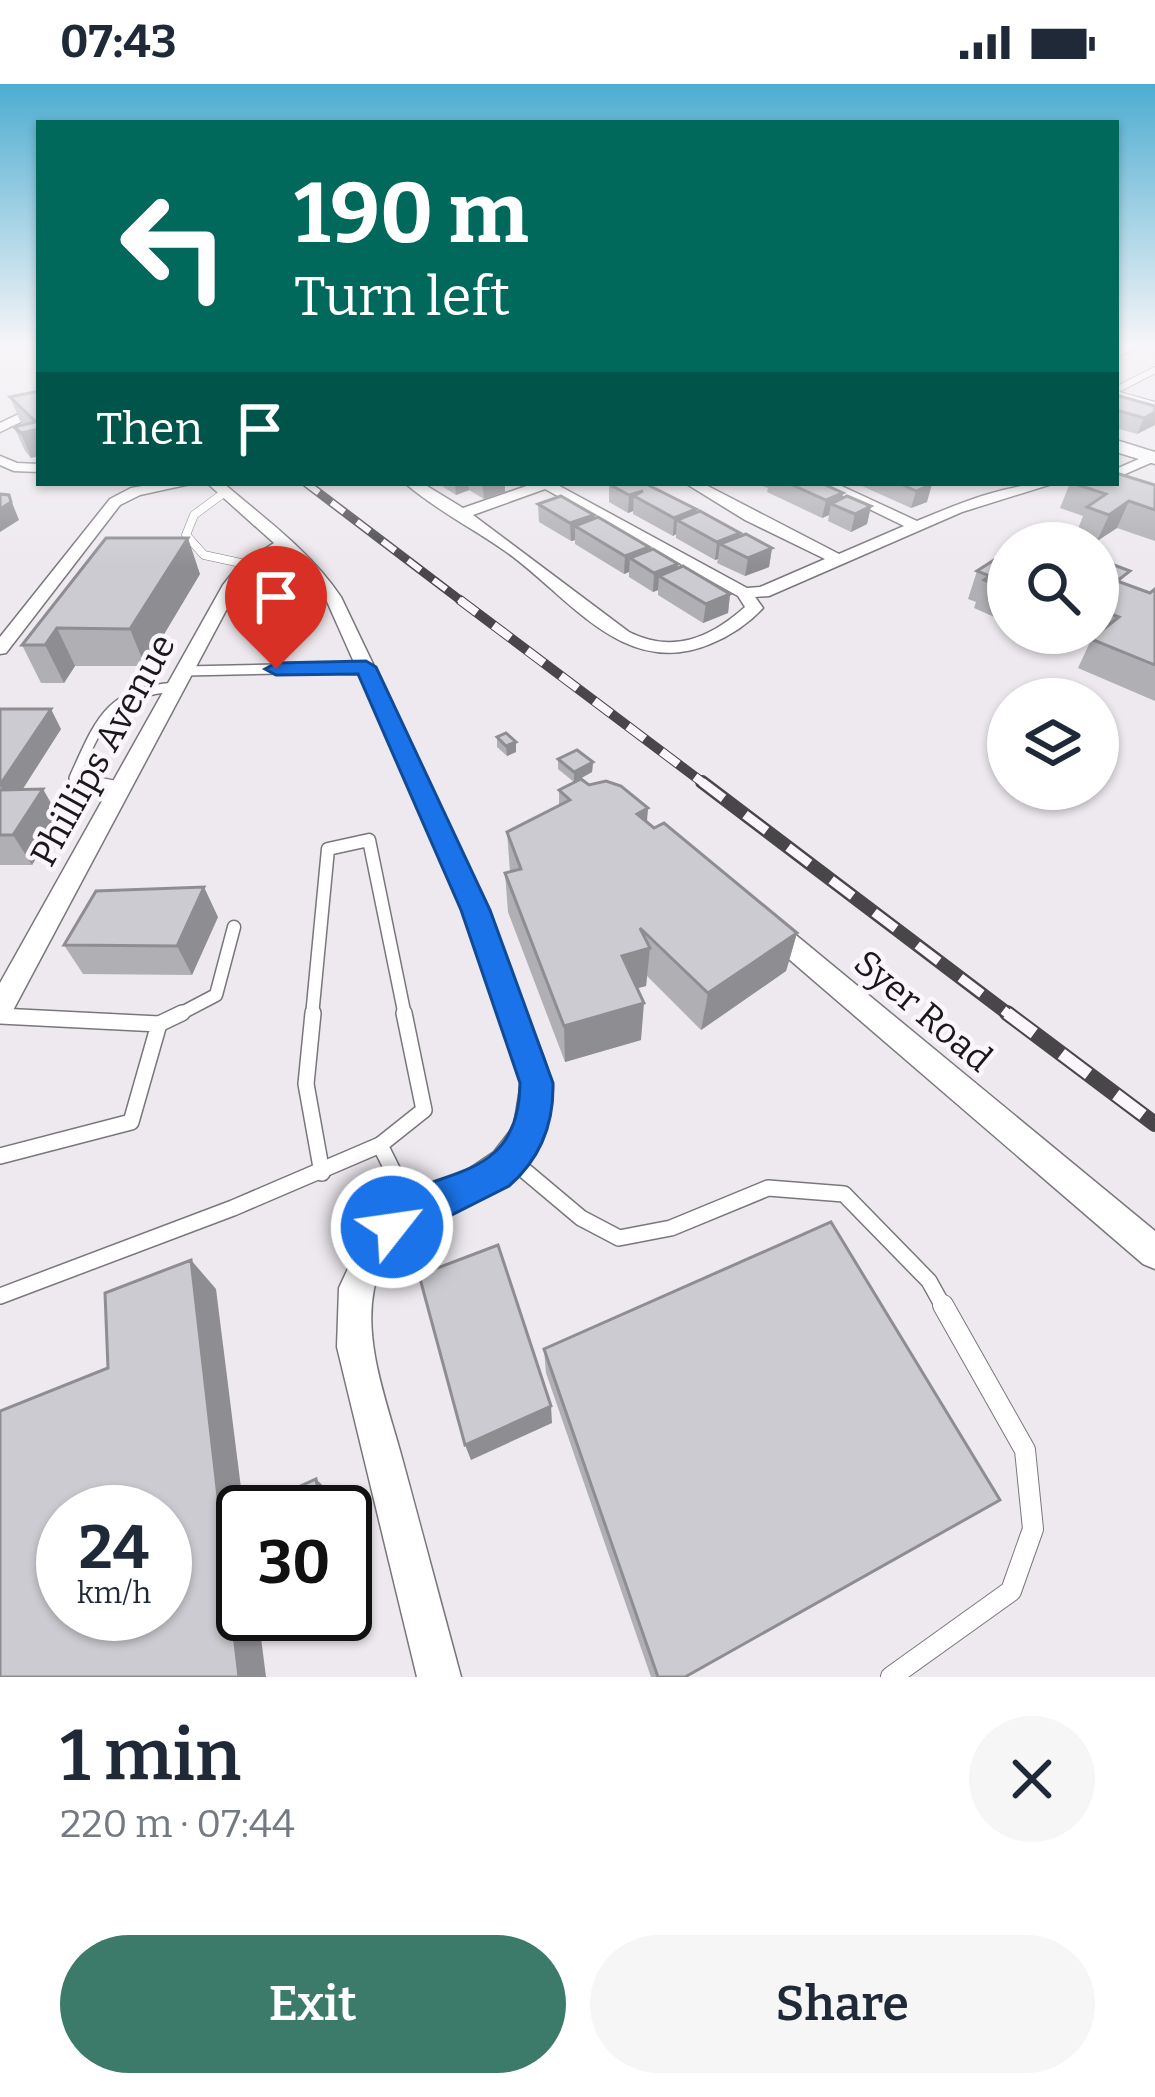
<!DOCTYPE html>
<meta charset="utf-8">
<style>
:root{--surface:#fff;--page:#f6f6f7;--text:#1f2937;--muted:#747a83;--accent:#3c7b69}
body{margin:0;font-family:Bitter,serif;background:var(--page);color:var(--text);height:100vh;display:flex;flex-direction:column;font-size:45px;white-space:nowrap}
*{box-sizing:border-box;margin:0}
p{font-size:39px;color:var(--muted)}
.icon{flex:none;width:66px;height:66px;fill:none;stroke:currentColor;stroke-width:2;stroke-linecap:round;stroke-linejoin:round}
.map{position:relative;height:1593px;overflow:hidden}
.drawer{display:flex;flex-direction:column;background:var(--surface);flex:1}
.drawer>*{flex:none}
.guide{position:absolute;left:36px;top:36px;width:1083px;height:366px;border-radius:0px;box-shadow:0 3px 9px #0004;background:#00695c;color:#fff;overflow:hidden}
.controls{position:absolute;left:987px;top:438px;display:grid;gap:24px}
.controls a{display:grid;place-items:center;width:132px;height:132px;border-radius:50%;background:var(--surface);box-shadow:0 3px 9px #0004;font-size:60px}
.speed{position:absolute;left:36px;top:1401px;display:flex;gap:24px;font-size:60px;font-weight:700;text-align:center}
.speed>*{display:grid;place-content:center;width:156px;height:156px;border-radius:50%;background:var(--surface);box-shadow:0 3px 9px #0004;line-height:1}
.speed small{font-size:30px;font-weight:400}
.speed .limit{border:6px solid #111;border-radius:18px;background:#fff;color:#111}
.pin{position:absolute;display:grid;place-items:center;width:102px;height:102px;color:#fff;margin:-123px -51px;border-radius:50% 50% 50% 0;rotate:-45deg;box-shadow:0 0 12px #0007}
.pin .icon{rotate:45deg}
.me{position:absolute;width:132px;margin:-66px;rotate:60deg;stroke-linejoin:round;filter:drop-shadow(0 0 9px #0008)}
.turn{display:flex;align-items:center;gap:42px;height:252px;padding:0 60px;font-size:54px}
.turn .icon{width:156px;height:156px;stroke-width:2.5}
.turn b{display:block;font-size:84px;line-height:102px}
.then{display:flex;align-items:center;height:114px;padding:0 60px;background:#0003;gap:24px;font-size:45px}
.round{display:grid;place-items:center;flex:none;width:126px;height:126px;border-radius:63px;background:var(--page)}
.head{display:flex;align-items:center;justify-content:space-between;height:204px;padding:0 60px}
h1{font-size:72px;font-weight:600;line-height:90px}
.primary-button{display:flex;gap:24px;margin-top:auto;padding:24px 60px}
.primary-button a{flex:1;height:138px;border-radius:72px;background:var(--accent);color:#fff;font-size:48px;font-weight:600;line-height:138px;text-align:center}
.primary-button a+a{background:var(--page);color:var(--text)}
.status{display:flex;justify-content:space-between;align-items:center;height:84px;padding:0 60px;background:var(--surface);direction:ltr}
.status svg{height:33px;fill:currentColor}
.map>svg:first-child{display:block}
</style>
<div class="status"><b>07:43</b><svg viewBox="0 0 49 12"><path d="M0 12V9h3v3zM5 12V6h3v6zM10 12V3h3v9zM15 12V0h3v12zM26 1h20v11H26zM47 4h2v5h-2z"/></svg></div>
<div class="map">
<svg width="1155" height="1593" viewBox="0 0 1155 1593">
<rect width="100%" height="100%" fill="#ede9ef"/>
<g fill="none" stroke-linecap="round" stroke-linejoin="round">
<g stroke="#7a777c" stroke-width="8">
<g id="service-far5">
<polyline points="1116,270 1138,260"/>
<polyline points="1116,306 1155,286"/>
<polyline points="1116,310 1155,321"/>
</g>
</g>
<g stroke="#7a777c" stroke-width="9">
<polyline id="service-far4" points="225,408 194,431 186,451 204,471 250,481"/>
</g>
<g stroke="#7a777c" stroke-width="12">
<g id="service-far3">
<polyline points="186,587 366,583"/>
<path d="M105,701L74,694C100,637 109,607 177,603"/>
</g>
</g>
<g stroke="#7a777c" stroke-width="15">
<g id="service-far2">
<polyline points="91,698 120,704"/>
<polyline points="176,932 216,911 234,843"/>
<polyline points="312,932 328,765 369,756 405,932"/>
</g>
</g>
<g stroke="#7a777c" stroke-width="18">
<g id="service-far1">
<polyline points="313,929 306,1000 322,1089"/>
<polyline points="0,932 159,940 131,1038 0,1072"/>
<polyline points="159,940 182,929"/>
<polyline points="380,1061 424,1026 404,929"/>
<polyline points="512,1076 581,1134 619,1154 671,1144 768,1104 844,1110 929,1197 944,1224"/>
<polyline points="0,1212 233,1124 380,1061 413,1127"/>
</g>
</g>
<g stroke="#7a777c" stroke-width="22">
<polyline id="service" points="891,1593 1011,1507 1033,1445 1025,1366 943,1221"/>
</g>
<g stroke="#7a777c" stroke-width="3">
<g id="minor">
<polygon points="21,329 25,336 0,348 0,339"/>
<polygon points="1155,368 1155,377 1116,394 1116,385"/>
<polygon points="0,372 17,379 39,380 39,388 14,387 0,381"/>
<polygon points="160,399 195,399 140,411 120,421 6,569 0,570 0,553 110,415 131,404"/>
<path d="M207,399H223C265,435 310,467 341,513C406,650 474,785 525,928C533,950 551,982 550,1005C539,1142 392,1111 374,1205C363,1260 388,1321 402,1374C422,1447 441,1520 461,1593H417L337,1263L339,1204L363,1152L392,1126L463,1089L494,1068L514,1042L521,999L464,826L325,513L307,487L283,466L250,488L239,502L10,932L0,935V899L223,501L238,482L274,459Z"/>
<path d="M405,399H422L463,424L535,399H554L747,504L760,503L825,475L745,436L685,399H702L839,470L904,442L816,399H835L917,437C960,419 1008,399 1055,399L962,428L769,512L755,513L763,524C748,540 730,552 710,560C626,595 572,517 512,472C478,447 437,427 405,399ZM545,405L738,512L745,523C710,554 673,570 629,548L473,431Z"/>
<polygon points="771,835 780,838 1155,1147 1155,1185 1143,1180 762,852 758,845 762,838"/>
</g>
</g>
<g stroke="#7a777c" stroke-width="3">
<polygon id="secondary" points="1116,356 1155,368 1155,380 1116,368"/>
</g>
<g stroke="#ab7d76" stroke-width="3">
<polygon id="primary" points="0,260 11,260 0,266"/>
</g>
<use href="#service-far5" stroke="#fff" stroke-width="6"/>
<use href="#service-far4" stroke="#fff" stroke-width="8"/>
<use href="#service-far3" stroke="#fff" stroke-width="9"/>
<use href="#service-far2" stroke="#fff" stroke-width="12"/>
<use href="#service-far1" stroke="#fff" stroke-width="15"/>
<use href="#service" stroke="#fff" stroke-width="20"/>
<use href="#minor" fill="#fff" fill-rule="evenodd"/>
<use href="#secondary" fill="#fff" fill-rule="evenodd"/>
<use href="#primary" fill="#fbd1cb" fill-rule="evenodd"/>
<g stroke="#484648" stroke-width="9">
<polyline id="rail-far3" points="306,399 464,519"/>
</g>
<g stroke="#484648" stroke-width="10">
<polyline id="rail-far2" points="460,516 706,701"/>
</g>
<g stroke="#484648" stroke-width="14">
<polyline id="rail-far1" points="702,698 1011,932"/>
</g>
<g stroke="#484648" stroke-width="16">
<polyline id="rail" points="1007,929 1155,1040"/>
</g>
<use href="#rail-far3" stroke="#fbf6fc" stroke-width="6" stroke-dasharray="16" stroke-linecap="butt"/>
<use href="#rail-far2" stroke="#fbf6fc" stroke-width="8" stroke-dasharray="21" stroke-linecap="butt"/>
<use href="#rail-far1" stroke="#fbf6fc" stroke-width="9" stroke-dasharray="27" stroke-linecap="butt"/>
<use href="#rail" stroke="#fbf6fc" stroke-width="12" stroke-dasharray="34" stroke-linecap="butt"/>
</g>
<g fill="#afafb4">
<polygon points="39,307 31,374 25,367 14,343 24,340 20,337 10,313"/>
<polygon points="1116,311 1155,322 1155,341 1137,350 1116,344"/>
<polygon points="437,399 512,399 505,402 505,408 484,415 469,406 456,411"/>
<polygon points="755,399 821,399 843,409 842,415 871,422 867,440 851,448 828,437 829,431 822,434 767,408 768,404"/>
<polygon points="863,399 930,399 927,418 911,424 862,402"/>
<polygon points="1070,399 1155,401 1155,457 1117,444 1097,457 1076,450 1083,432 1060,424"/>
<polygon points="609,400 696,425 695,429 739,453 772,464 769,483 745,492 717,479 718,475 715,476 676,454 676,450 673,452 633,430 633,427 628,429 609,418"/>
<polygon points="538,420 594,431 594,435 649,463 649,467 678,480 678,485 730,510 728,529 703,539 658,511 658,506 653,508 629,493 629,488 624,490 575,460 575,456 571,457 539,438"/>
<polygon points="106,454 200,490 145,582 75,582 64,599 41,599 22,561"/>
<polygon points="1008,467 1008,539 974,524 976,518 968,515 977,487"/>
<polygon points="1098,475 1124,500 1150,509 1155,505 1155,617 1078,584 1091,556 1075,549 1098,549"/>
<polygon points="1032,549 1073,549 1059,561"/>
<polygon points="0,625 61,645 22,706 60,735 32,781 0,781"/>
<polygon points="497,653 516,668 507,672 497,663"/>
<polygon points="558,675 593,678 592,688 576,697 648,724 646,738 797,849 786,887 701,946 647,892 646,902 637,904 641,956 565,978 508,828 505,789 510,788 507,748 559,721 559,706 574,698 558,685"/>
<polygon points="218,833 192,891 83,890 64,861"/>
<polygon points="544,1265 685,1593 651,1593 546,1289"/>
</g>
<g fill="#8e8e92">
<polygon points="1155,328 1155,341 1137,350 1144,334"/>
<polygon points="39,345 39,372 31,374 21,349"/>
<polygon points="455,399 468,399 469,406 456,411"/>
<polygon points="482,399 512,399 505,402 505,408 484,415"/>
<polygon points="932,400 927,418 911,424 916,407"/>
<polygon points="643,407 634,412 633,427 628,429 629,411"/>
<polygon points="843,409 840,423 831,420 829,431 822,434 826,416"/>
<polygon points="9,411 19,436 0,448 0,425"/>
<polygon points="1129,417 1117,444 1097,457 1109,431"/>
<polygon points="871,422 867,440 851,448 855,430"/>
<polygon points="696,425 694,443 677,436 676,450 673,452 674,434"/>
<polygon points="594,431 594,449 575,442 575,456 571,457 570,439"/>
<polygon points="740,449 737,467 720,460 718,475 715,476 717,458"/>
<polygon points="188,454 200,490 145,582 130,545"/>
<polygon points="649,463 648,481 630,474 629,488 624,490 625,472"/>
<polygon points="772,464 769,483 745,492 748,474"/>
<polygon points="678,480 676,499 659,492 658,506 653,508 654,489"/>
<polygon points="730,510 728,529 703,539 706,520"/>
<polygon points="57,544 75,582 64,599 45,561"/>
<polygon points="1064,549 1073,549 1059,561"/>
<polygon points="51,625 61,645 12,722 0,701"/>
<polygon points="516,658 516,668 507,672 506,662"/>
<polygon points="593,678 592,688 574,698 574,688"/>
<polygon points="43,705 60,735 32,781 13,751"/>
<polygon points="648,724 645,763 637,730"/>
<polygon points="204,803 218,833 192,891 177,862"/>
<polygon points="797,849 786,887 701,946 708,909"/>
<polygon points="650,864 646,902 619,909 622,872"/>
<polygon points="644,919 641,956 565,978 564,942"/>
<polygon points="191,1176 216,1205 244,1428 221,1439"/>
<polygon points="551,1322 552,1339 471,1376 465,1361"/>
<polygon points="316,1395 335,1413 338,1428 321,1428"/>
<polygon points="243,1474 243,1530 258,1530 266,1593 239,1593 226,1482"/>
</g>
<g fill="#cbcbd1" stroke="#8e8e92" stroke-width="3" fill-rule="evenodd">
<polygon points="39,307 39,345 21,349 14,343 36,338 10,313"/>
<polygon points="1116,311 1155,322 1155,328 1144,334 1116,326"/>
<polygon points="1116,389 1155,401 1155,426 1129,417 1109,431 1087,423 1106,410 1072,399 1116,399"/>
<polygon points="613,399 644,399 696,425 674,434 634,412 643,407 629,411 609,400"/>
<polygon points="788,399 821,399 843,409 826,416"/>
<polygon points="899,399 930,399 932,400 916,407"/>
<polygon points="0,410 9,411 11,418 0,425"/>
<polygon points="561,412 594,431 570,439 538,420"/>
<polygon points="847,412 871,422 855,430 831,420"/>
<polygon points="700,427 740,449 717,458 677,436"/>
<polygon points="598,433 649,463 625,472 575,442"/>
<polygon points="746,450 772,464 748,474 720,460"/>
<polygon points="106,454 188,454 130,545 57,544 45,561 22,561"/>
<polygon points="653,465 678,480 654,489 630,474"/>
<polygon points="1008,467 1008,506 984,496 990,492 977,487"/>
<polygon points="1098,475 1130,487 1117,497 1150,509 1155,505 1155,581 1091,555 1119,533 1098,525"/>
<polygon points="683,482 730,510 706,520 659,492"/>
<polygon points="0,625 51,625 0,701"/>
<polygon points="506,649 516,658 506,662 497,653"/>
<polygon points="577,666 593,678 574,688 558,675"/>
<polygon points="581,695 589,701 606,697 621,702 648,724 637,730 654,744 664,739 797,849 708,909 640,844 650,864 622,872 644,919 564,942 505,789 521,785 507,748 570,716 559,706"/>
<polygon points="43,705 13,751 0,751 0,706"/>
<polygon points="204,803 177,862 64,861 96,807"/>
<polygon points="831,1138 1000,1416 685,1593 658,1593 544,1265"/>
<polygon points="498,1161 551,1322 465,1361 419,1191"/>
<path d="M191,1176L221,1439L243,1428V1474L226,1482L239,1593H0V1327L108,1284L105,1209ZM63,1428H165V1530H63Z"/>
<polygon points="316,1395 321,1428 244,1428"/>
</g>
<linearGradient id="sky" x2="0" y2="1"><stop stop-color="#4dadd1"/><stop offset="0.54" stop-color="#f7f5f8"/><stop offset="1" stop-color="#f7f5f8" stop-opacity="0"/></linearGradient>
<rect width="1155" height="483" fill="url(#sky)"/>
<path fill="#1a73e8" stroke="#114b97" stroke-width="3" d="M366,577L376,583L490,826L553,999C554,1040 540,1075 509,1102L392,1161L379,1156L374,1143C403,1073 519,1118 520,999L461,826L358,590L276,591L265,585L276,579Z"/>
<g text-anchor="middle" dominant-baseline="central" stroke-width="9" stroke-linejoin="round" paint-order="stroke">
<g font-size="36" fill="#1a191a" stroke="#fbf6fc">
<text transform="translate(103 666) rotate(-61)">Phillips Avenue</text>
<text transform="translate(923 927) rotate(40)">Syer Road</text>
</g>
</g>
</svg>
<div class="controls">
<a><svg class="icon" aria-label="search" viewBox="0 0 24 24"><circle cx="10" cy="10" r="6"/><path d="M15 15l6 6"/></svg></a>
<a><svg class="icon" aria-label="layers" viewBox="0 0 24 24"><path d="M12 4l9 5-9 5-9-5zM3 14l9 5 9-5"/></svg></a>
</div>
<div class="speed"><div>24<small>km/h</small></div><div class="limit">30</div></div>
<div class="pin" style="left:276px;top:585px;background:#d93025"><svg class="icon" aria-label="arrive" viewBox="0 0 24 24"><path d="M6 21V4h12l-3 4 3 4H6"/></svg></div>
<svg class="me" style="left:392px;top:1143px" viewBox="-20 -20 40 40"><circle r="17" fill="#1a73e8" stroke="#fff" stroke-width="3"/><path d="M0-11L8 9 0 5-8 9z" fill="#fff"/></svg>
<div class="guide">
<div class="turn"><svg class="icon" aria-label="left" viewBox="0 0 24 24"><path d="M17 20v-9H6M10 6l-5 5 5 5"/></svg><div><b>190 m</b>Turn left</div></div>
<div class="then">Then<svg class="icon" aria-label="arrive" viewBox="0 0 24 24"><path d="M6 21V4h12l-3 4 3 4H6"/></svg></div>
</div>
</div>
<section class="drawer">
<div class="head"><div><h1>1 min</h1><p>220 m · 07:44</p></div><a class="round"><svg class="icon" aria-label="close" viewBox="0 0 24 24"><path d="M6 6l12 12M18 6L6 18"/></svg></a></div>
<div class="primary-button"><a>Exit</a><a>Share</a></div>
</section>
